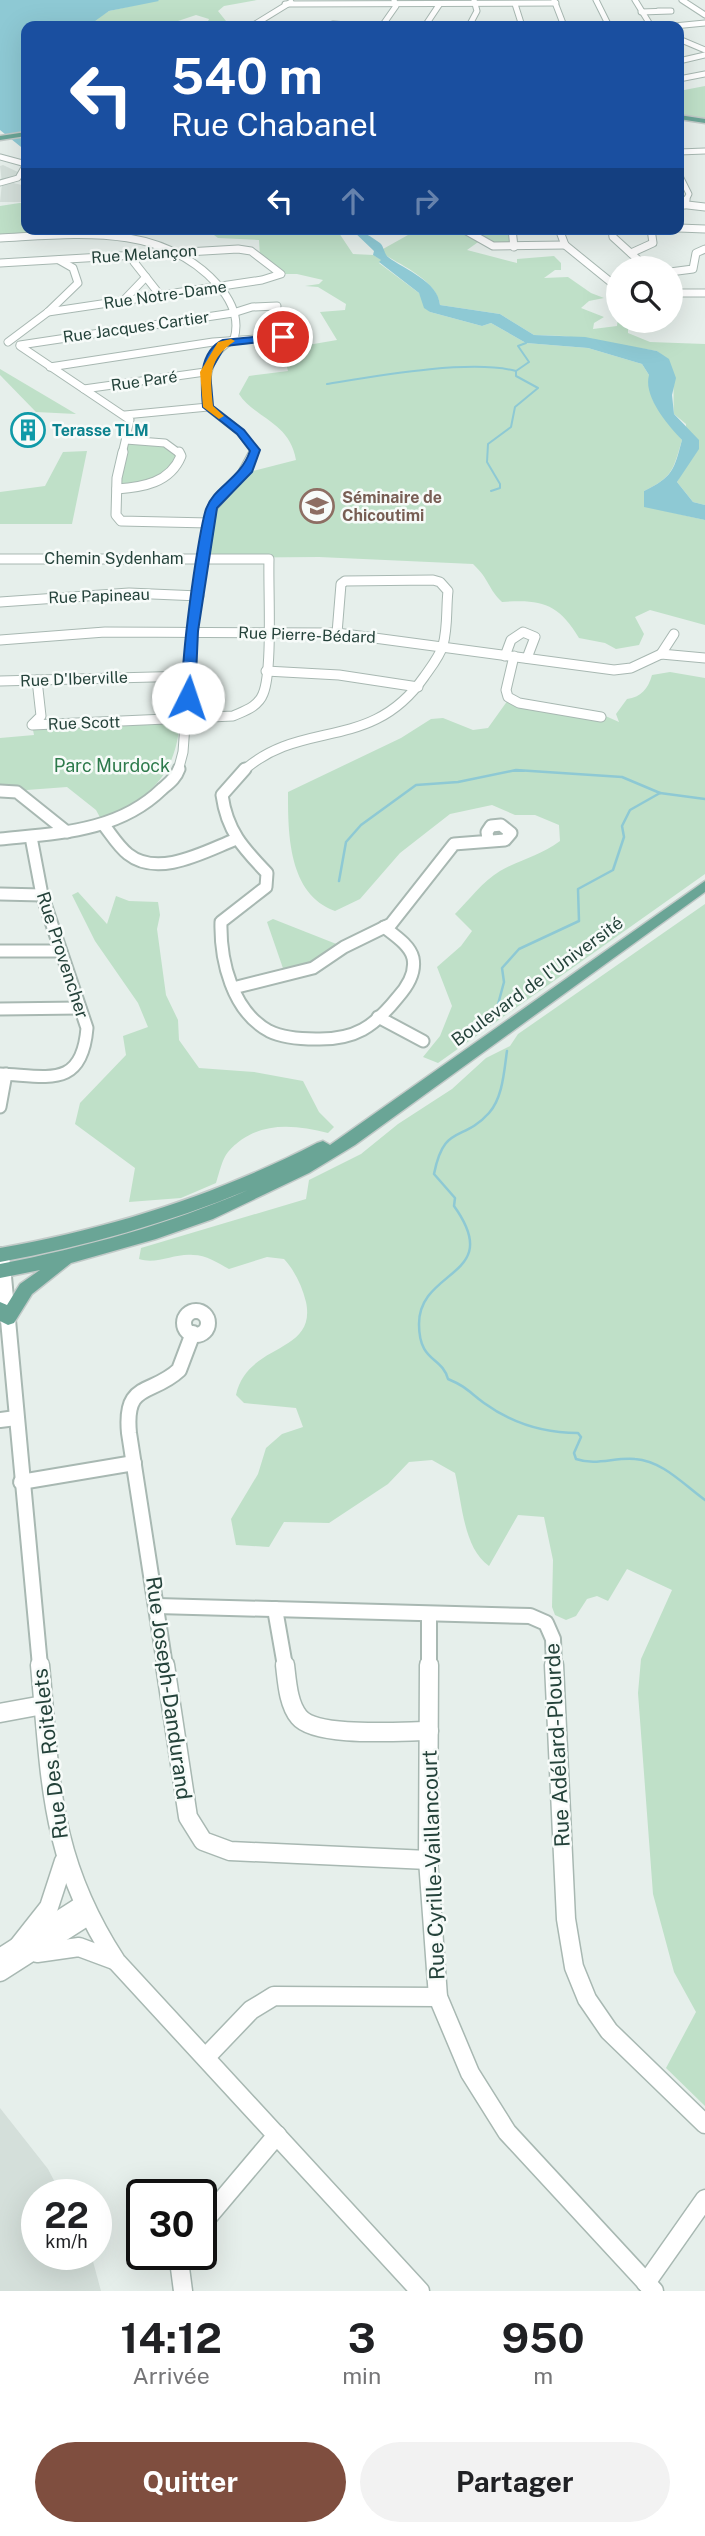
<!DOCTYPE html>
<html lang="fr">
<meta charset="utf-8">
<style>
:root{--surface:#fff;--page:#f2f2f2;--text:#202124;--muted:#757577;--accent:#7f4e3f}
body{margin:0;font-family:"Public Sans",sans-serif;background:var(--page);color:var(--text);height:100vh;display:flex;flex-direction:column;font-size:26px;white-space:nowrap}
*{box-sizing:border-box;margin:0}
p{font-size:23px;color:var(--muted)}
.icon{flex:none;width:38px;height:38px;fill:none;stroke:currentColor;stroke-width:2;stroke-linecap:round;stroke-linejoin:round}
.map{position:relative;height:2291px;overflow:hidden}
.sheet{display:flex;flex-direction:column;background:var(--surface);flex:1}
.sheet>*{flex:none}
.top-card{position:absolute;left:21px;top:21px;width:663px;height:214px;border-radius:14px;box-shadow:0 7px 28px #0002;background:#1a4fa0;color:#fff;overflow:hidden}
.buttons{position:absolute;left:606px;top:256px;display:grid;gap:14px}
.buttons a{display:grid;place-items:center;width:77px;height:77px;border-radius:50%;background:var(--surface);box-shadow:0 7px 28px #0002;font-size:35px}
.speed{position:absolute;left:21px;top:2179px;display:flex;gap:14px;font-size:35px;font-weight:700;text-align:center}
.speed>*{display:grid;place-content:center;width:91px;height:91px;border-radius:50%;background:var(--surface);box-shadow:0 7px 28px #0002;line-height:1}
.speed small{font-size:18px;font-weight:400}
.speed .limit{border:4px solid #111;border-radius:10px;background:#fff;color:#111}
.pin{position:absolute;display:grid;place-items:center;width:60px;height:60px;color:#fff;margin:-30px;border:4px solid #fff;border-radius:50%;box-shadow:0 2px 7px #0007}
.me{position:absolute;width:77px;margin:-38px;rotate:4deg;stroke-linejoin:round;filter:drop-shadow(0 0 5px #0008)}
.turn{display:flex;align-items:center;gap:24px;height:147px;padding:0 35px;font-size:32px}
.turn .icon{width:91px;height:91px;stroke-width:2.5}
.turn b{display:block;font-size:49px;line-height:60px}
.lanes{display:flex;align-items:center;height:66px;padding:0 35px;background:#0003;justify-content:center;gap:35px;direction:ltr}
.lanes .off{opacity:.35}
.eta{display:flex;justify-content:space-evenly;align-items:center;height:119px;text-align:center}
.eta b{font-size:42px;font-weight:700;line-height:49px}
.action{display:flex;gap:14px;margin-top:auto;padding:14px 35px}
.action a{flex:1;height:80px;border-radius:42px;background:var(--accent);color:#fff;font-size:28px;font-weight:700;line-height:80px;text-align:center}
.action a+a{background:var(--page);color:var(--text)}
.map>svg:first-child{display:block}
</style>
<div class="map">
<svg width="705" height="2291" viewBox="0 0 705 2291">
<rect width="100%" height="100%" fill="#e6efeb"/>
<g fill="#d4dfda">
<polygon points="3,165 20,173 9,182 26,186 26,202 0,202 2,183 0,166"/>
<polygon points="0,2108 48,2169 61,2194 37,2194 37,2254 91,2254 101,2291 0,2291"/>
</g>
<g fill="#bfe0c8">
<polygon points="158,0 257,0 224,6 218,11 230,26 206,26 209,19 196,15 163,26 86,25 109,11"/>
<polygon points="705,86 705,119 679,115 679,91"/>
<polygon points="26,202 26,229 142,229 126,234 0,238 0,206"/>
<path d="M206,229H332L339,233L353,254L373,255L382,260L379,263L419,293L430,312L482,326L491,323L526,343L588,348L642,364L649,375L653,401L682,440C673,470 673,477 644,491V506L705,520V625L650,610L635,617L644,634L639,645L616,649L605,643L579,638C558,603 541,599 502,602C488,589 490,580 473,564L319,557L204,558L212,508L245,473L296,460C290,422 254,418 239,394L249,376L288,371L286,363L299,355L296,347L337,340L320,312L345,310L346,304L318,287L305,286L319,284L323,280L297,274H281L260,257L259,240L218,238Z"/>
<path d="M399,229H512L514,247L481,240L467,250L517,263V259L554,256L561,263V270H555L544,278L568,277L591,293L604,298L589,301L581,308L604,317L594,323L593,329L617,326L618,317V320H634L639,325L628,329V333L650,342L705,344V505L693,502L677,482L687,463L686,424L674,414C672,389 679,368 657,351L564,336L534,335L500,314L440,305C437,281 403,266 385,255L383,249L408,235Z"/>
<polygon points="0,369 76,414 36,412 0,375"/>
<polygon points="126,440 158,442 181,456 158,481 117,489"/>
<polygon points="87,451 72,524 0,524 0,492 45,486 63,452"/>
<path d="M670,672L705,678V874L438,1063L423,1057L440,1036L452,1006L437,967L461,946L472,931L455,914C469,900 483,881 500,871C521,859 540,856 560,841L559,825L535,815H515L492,805L450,814L400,853L360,899L335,911C288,894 288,833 288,792L401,738L431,719L443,718L473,730L488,728L508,700L569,711L592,710L619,722L616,714L627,699C641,697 648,689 652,675Z"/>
<path d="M180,720C176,776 150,797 102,821L96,810L67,787L0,792V738L34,735L32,725Z"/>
<path d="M78,892L107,924L116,896L129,901L158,902L160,915L157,929L166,995L178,1020L179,1040L199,1068L254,1072L303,1081L319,1112L334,1127L328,1133C292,1124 255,1121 228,1152C222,1159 219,1174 216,1183L181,1198L129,1202L135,1168L75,1124L80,1103L126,1055L123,1036L148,1027L138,1003L95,941L72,895Z"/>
<path d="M705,904V2106L666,2068L696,2012L674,1972L653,1894L638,1693L641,1659L672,1590L627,1569L608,1601L597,1596L587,1599L576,1616L566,1620L555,1615L552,1607L553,1560L544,1517L518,1515L489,1566C463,1548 462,1501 455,1473L432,1460L409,1462L388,1484L329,1523L284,1522L269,1547L236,1545L231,1519L258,1474L266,1448L282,1434L303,1427L296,1408L244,1403L236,1395C247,1342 317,1355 306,1302C302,1286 295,1271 284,1259L267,1257L229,1269C218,1263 206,1255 193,1255C175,1253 157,1265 139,1259L141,1248L306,1199L309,1180L361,1154L398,1124L452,1089L486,1058L510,1046L518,1034Z"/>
<polygon points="273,919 344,947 286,977 267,922"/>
</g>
<g fill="#8ec9d4">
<polygon points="0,0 158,0 159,1 109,11 88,26 26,26 26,88 23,93 26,100 26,151 0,130"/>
<path d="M351,229C360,229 373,238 380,243C384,246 384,254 388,257C405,270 438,281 440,305L500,314L534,335L585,337L657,351L669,359L676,378L672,395L674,414L699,440V449L677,482L693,502L705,505V520L644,507V491C673,477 674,470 682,440C668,425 643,397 649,375L642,364L588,348L526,343L491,323L482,326L430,312L424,308L419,293L379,262L381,260L373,255L374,251Z"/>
</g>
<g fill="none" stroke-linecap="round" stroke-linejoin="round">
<g stroke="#8ec9d4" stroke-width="2">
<path d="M327,384C376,376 470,359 516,371"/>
<polyline points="491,491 500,488 500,484 487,462 488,444 511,427 515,407 538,388 516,376 516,371 529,362 518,346 526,343"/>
<polyline points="513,771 524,771"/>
</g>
<g stroke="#8ec9d4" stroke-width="2.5">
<polyline points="339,881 346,842 361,825 416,785 458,782 516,770 622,777 660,793"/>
<polyline points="493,1023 504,982 502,968 519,949 579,921 578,889 613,870 624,837 622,826 630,810 660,793 705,799"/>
<path d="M507,1051C504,1071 503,1097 489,1113C462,1143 444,1123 434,1174L455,1198L454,1206C505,1277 419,1268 419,1324C419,1363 442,1356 448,1379C467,1387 469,1392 484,1403C513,1424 544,1433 578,1433L581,1437L574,1453L576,1459C596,1466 615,1457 635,1459C663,1461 684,1485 705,1500"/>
</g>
<g stroke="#a8b8b2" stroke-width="7">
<g id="minor-far5">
<polyline points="554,0 564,26"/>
<polyline points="596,0 609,26"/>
<polyline points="635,0 651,26"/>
<polyline points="682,0 705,15"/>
<polyline points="285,4 556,3"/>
<polyline points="515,4 522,26"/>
<polyline points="641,12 671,11 658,11"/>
<polyline points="333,24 364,26"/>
<polyline points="252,26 291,2"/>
<polyline points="382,26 396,6 394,0"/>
<polyline points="425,26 439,5"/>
<polyline points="469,26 477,11 474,0"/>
<polyline points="674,26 705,23"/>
<polyline points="679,39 705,50"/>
<polyline points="679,61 705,55"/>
<polyline points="679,79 705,74"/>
<polyline points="679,152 705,151"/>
<polyline points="0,157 26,164"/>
<polyline points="679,174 689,194 685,202"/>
<polyline points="0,183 18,178 26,164"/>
</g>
</g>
<g stroke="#a8b8b2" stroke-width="9">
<g id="minor-far4">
<polyline points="679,204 705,207"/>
<polyline points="684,205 686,200"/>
<polyline points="679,228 705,229"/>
<polyline points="463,229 493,246 565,245"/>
<polyline points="512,229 514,247"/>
<polyline points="559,229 565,245 618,288"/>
<polyline points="612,229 613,237 647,268"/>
<path d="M0,238C76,234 162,222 218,285C231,300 240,319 234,339C207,353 204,379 208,407L240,432L255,450L253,454"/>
<polyline points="631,253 653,243 651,229"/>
<polyline points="134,256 134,262 160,295"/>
<polyline points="0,263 238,249 251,251 281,274 262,280 48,312"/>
<polyline points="670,272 693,269 696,253 705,249"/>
<polyline points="670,293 705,293"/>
<polyline points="123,301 146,277"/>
<polyline points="8,342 48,312 78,283 73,268 59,260"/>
<polyline points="20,345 233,313 252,307 277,306"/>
<polyline points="20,346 130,420 122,454"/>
<polyline points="50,367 213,342 298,336"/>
<polyline points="84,389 205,372"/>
<polyline points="125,415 208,407"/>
<polyline points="126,440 165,443 180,454"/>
</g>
</g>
<g stroke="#a8b8b2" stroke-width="11">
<g id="minor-far3">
<polyline points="123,452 117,478 116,515 121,521 209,523"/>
<path d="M117,489C143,487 170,483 181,456L179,452"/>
<path d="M0,559H269C268,588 273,671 263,694C258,707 244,711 233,716L32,725L41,716L37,680"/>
<polyline points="0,602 129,593 199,596"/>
<polyline points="0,640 105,632 337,633 614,670 631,668 661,654 705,658"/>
<polyline points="661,654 674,634"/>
<polyline points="505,656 511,640 523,632 535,637 527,658"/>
<polyline points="514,656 506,690 508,697 519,703 601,717"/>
<polyline points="266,671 339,675 418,687"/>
<polyline points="0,681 191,676"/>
<polyline points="178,771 183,752 192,631 212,508 242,474 254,452"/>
<path d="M243,771C302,718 371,753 424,677C431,667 440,656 443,645C448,627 446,608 448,591L440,582L433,580L345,581L341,584L337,633"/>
</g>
</g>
<g stroke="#a8b8b2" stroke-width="15">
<g id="minor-far2">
<path d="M245,769L222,795C227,831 243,848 267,873L266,887L221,922C220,960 232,1011 269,1031C283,1038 300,1039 316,1039C355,1040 374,1027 398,997C407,987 416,973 413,958C410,945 394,935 384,927"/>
<polyline points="0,791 17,792 67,832"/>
<path d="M103,824C111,834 118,846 128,854C158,878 204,852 234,840"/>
<path d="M0,839C58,833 118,832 162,789C169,783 176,778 179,769"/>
<polyline points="0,894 42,895"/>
<polyline points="0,951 61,951"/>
<polyline points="233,988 313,968 344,947 391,924 454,844 505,840 511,833 501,825 491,826 487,832 488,839"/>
<polyline points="0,1009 80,1008"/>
<polyline points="378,1017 423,1041"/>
<path d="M0,1074C48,1076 82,1089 87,1028L42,895L31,837"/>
<polyline points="0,1107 6,1074"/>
</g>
</g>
<g stroke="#a8b8b2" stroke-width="18">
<g id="minor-far1">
<polyline points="2,1255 40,1666"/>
<circle cx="196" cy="1323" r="12"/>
<polyline points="0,1420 16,1418"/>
<polyline points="21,1482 134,1463"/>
<polyline points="157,1606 530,1616 546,1623 553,1639 554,1666"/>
<polyline points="275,1609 285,1666"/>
<path d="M165,1666L129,1433C124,1381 151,1396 179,1370L193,1333"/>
<polyline points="429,1666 429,1615"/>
</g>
</g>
<g stroke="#a8b8b2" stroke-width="21">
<g id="minor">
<path d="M40,1665C51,1782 49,1858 116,1961L420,2291"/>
<polyline points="165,1665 188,1817 203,1841 230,1851 428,1860"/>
<path d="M285,1665C287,1681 288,1704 299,1717C316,1738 402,1731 429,1731"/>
<polyline points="429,1665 428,1860 438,1997 470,2073 507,2132 654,2291"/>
<polyline points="554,1665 566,1919 574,1967 587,1999 609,2031 705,2124"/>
<polyline points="0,1713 43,1705"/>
<polyline points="19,1945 49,1907 64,1861"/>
<polyline points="37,1953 79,1947 114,1960"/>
<polyline points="0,1958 81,1906"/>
<polyline points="0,1972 86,1917"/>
<polyline points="206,2057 251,2010 274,1996 438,1997"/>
<polyline points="201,2225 277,2135"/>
<polyline points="183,2254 180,2268 183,2291"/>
<polyline points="646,2283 705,2199"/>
</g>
</g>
<g stroke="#c2cac8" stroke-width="3">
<g id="major">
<polygon points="679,115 705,119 705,123 679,119"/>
<polygon points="26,132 26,136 0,140 0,136"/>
<path d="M705,881V892L355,1145L309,1173L213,1219L156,1239L71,1263L32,1294L14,1323L8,1325L0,1321V1302L7,1305L20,1284L40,1270L0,1278V1264C86,1247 167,1225 248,1190C168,1223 86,1246 0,1262V1248C112,1228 216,1195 317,1143L323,1141L330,1145Z"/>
</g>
</g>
<use href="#minor-far5" stroke="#fff" stroke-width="5"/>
<use href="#minor-far4" stroke="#fff" stroke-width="7"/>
<use href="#minor-far3" stroke="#fff" stroke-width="9"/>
<use href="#minor-far2" stroke="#fff" stroke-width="11"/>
<use href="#minor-far1" stroke="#fff" stroke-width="14"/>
<use href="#minor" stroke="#fff" stroke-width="18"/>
<use href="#major" fill="#6aa596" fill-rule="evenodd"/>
</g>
<path fill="#1a73e8" stroke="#114b97" stroke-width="2" d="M283,334L286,339L225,346L210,372L213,406L244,430L260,450L252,472L217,508L198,631L195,698L184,700C177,680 198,534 206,509C214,486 240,480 250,451L237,434L203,407C201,384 198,352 223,340Z"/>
<path fill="#f59e0b" d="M231,339L235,341C208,359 210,375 213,406L224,416L219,419L203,407L200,372L218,342Z"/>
<defs>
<g id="building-ring" transform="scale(1.75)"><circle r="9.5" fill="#f7fbf9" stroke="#0f9aa8" stroke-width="1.5"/><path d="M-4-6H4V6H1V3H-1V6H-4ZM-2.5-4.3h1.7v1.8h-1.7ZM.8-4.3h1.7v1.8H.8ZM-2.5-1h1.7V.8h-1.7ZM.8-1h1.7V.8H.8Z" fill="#0f9aa8"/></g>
<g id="university-ring" transform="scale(1.75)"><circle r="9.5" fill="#f7fbf9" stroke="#8d6e63" stroke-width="1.5"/><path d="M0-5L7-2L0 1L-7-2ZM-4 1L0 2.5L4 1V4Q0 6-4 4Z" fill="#8d6e63"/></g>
</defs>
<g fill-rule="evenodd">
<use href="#building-ring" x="28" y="430"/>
<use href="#university-ring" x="317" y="506"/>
</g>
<g text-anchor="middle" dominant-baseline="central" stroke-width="5" stroke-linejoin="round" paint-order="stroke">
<g font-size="16" fill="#24423a" stroke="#f7fbf9">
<text transform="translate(144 254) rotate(-4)">Rue Melançon</text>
<text transform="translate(165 295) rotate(-8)">Rue Notre-Dame</text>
<text transform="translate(136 327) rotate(-8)">Rue Jacques Cartier</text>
<text transform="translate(144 381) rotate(-8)">Rue Paré</text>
<text x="114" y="558">Chemin Sydenham</text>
<text transform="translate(99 596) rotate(-2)">Rue Papineau</text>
<text transform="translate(307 635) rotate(2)">Rue Pierre-Bédard</text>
<text transform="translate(74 679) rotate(-2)">Rue D'Iberville</text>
<text transform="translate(84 723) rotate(-2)">Rue Scott</text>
</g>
<g font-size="16" font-weight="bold" fill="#0d838f" stroke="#f7fbf9" text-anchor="start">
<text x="52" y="430">Terasse TLM</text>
</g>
<g font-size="16" font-weight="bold" fill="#785e54" stroke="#f7fbf9" text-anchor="start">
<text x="342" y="497">Séminaire de<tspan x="342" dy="18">Chicoutimi</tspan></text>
</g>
<g font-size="18" fill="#2d7a4b" stroke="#f7fbf9">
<text x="112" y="765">Parc Murdock</text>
</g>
<g font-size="18" fill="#24423a" stroke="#f7fbf9">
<text transform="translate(63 955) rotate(72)">Rue Provencher</text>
<text transform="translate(537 981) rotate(-36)">Boulevard de l'Université</text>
</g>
<g font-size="21" fill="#24423a" stroke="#f7fbf9">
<text transform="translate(169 1688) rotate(82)">Rue Joseph-Dandurand</text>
<text transform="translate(557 1745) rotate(-93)">Rue Adélard-Plourde</text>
<text transform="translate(50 1754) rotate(-97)">Rue Des Roitelets</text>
<text transform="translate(433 1865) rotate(-92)">Rue Cyrille-Vaillancourt</text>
</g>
</g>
</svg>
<div class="buttons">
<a><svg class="icon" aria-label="search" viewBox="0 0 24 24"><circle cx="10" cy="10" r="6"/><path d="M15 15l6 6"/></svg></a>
</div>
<div class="speed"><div>22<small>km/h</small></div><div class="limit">30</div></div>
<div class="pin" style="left:283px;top:337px;background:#d93025"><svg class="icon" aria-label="arrive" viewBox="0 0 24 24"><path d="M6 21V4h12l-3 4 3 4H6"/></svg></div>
<svg class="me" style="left:188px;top:698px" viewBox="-20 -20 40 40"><circle r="19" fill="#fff"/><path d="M0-13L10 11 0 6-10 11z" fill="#1a73e8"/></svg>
<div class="top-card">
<div class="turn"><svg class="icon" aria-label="left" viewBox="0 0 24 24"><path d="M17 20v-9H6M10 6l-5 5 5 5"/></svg><div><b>540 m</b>Rue Chabanel</div></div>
<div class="lanes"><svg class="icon" aria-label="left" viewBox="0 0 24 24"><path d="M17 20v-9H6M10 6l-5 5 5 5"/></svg><svg class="icon off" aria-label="ahead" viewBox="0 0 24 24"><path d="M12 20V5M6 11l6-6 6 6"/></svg><svg class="icon off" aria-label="right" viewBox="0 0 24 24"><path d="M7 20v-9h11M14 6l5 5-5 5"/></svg></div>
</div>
</div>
<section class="sheet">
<div class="eta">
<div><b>14:12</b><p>Arrivée</p></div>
<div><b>3</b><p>min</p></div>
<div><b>950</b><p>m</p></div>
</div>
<div class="action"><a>Quitter</a><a>Partager</a></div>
</section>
